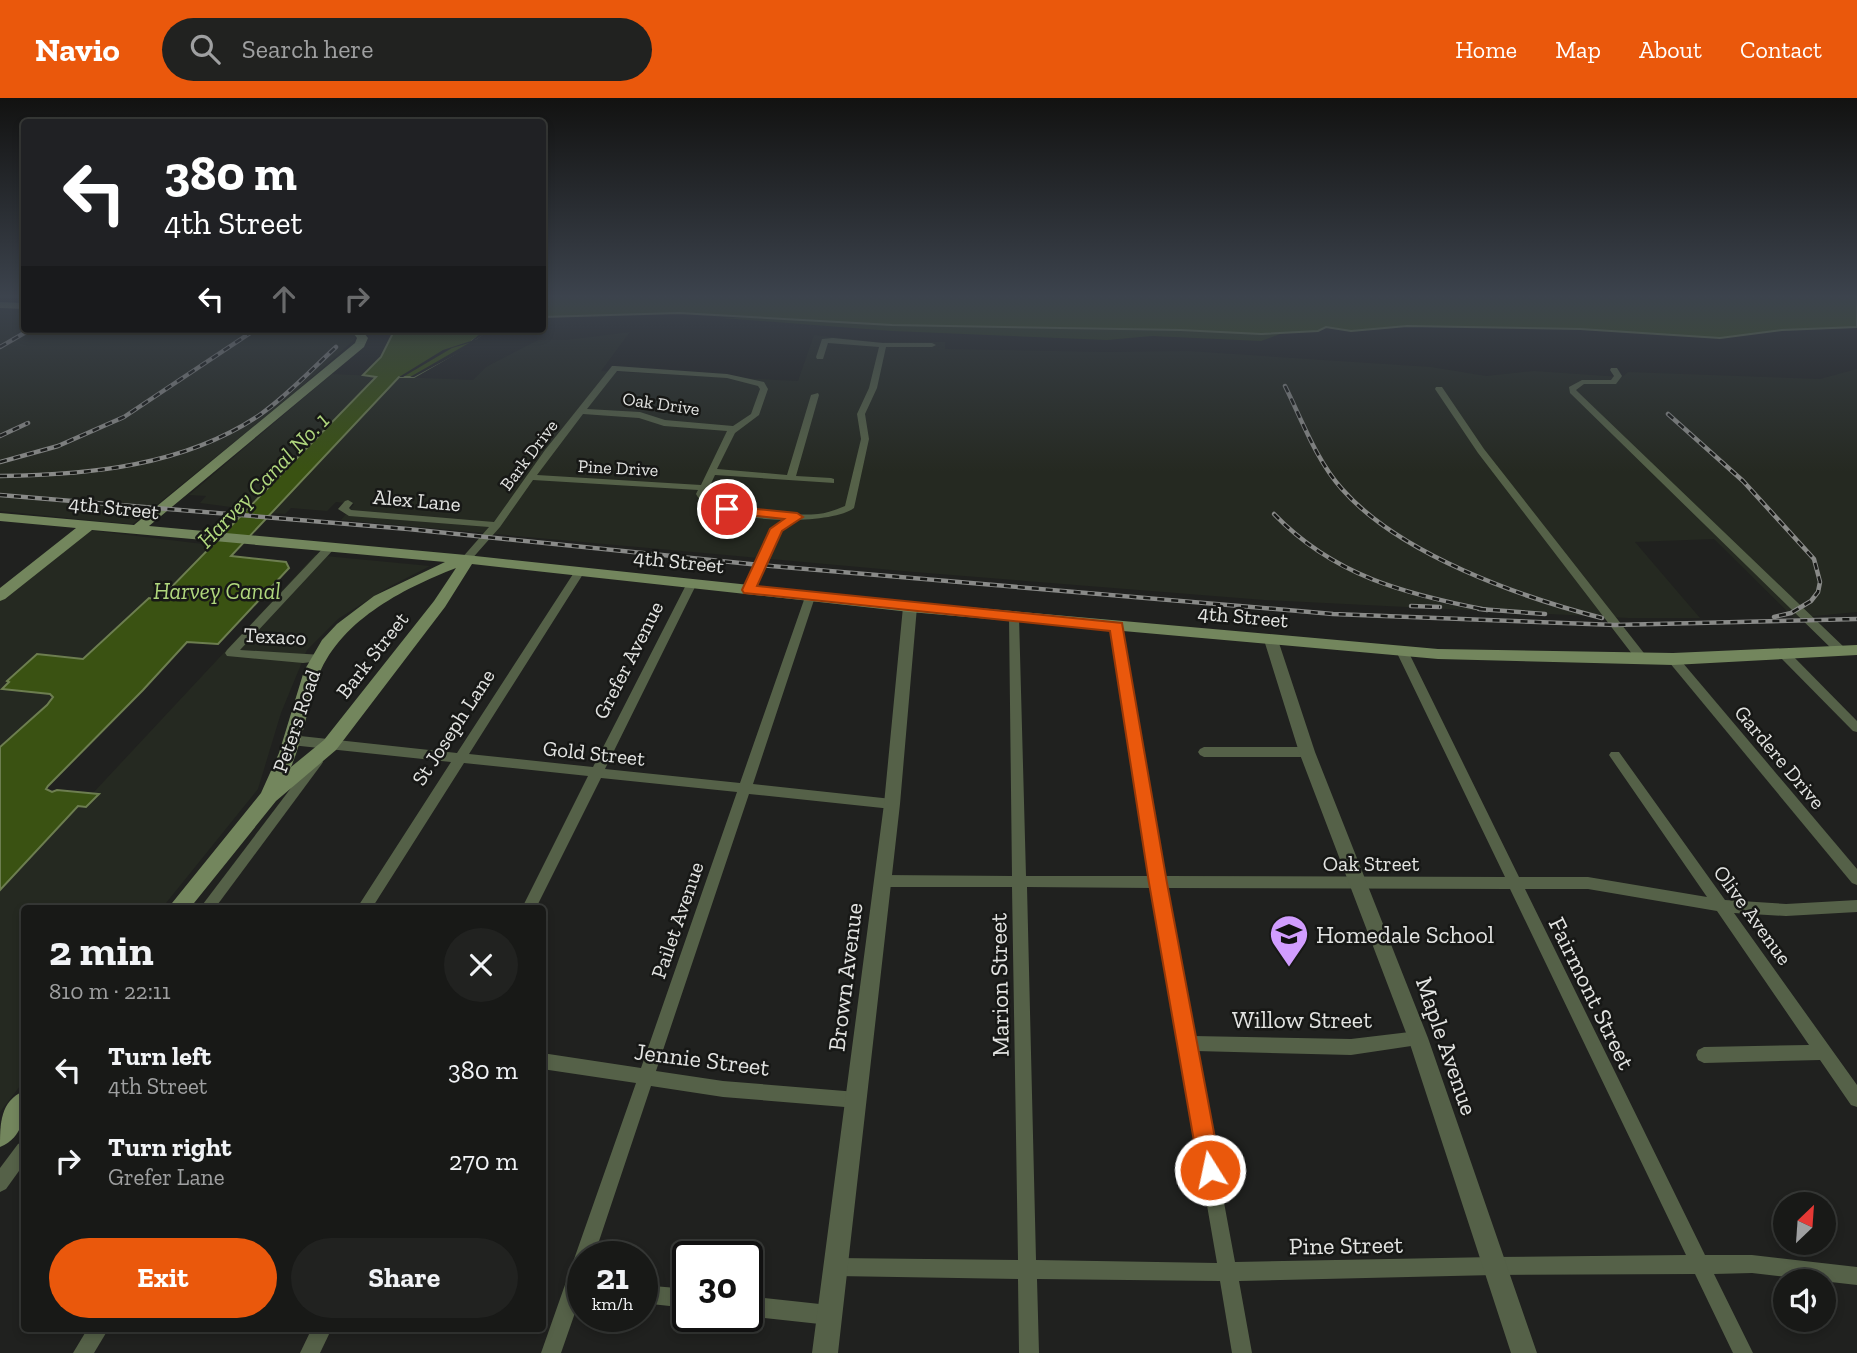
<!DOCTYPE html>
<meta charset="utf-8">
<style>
:root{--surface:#181917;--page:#212220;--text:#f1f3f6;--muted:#9fa0a1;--line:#363836;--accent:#ea580c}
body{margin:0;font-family:"Zilla Slab",serif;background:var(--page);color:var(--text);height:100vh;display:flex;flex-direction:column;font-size:26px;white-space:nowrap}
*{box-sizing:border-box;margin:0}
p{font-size:23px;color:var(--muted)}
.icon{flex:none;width:38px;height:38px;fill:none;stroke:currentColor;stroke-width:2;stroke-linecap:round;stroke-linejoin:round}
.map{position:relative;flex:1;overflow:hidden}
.details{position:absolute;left:21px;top:807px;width:525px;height:427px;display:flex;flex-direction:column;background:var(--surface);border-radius:7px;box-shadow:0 4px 10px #0003,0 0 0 2px var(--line)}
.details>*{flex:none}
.top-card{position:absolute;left:21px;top:21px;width:525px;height:214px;border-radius:7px;box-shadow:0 4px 10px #0003,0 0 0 2px var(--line);background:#202124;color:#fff;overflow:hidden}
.needle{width:46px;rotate:25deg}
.controls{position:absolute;left:1773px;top:1094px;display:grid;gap:14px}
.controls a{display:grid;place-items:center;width:63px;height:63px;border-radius:50%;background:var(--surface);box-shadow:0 4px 10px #0003,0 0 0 2px var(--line);font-size:35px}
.speed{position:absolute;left:567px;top:1143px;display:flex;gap:14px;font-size:35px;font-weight:700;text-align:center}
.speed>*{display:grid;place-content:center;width:91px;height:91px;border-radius:50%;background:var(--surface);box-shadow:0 4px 10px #0003,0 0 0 2px var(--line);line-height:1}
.speed small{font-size:18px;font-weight:400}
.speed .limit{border:4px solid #111;border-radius:10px;background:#fff;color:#111}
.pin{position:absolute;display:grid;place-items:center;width:60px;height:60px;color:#fff;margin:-30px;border:4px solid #fff;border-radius:50%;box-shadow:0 2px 7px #0007}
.me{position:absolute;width:77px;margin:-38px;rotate:350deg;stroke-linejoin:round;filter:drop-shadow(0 0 5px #0008)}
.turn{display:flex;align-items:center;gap:24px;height:147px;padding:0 28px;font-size:32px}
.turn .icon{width:91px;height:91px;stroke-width:2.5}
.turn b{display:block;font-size:49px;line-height:60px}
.lanes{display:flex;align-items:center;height:66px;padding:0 28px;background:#0003;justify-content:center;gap:35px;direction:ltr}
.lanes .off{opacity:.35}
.round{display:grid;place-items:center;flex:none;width:74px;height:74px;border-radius:37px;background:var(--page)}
.summary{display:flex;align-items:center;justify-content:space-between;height:119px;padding:0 28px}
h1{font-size:42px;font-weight:800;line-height:52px}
.button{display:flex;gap:14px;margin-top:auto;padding:14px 28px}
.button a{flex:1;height:80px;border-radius:42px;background:var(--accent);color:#fff;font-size:28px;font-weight:800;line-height:80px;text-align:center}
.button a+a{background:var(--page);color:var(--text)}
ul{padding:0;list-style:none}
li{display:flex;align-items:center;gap:21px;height:91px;padding:0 28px}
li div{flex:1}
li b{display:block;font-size:26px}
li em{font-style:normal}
header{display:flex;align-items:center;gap:42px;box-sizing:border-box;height:98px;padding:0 35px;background:var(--accent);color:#fff}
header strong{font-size:33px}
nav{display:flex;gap:38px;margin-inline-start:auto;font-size:24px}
.search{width:490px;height:63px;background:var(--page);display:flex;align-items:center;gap:18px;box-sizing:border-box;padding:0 24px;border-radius:38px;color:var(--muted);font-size:26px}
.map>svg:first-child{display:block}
</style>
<header>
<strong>Navio</strong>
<div class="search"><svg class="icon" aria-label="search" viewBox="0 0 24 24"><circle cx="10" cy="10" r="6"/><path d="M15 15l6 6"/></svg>Search here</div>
<nav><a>Home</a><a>Map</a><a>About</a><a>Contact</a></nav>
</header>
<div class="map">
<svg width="1857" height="1255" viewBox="0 0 1857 1255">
<rect width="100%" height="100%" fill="#20211f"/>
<g fill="#252921">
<polygon points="0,210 24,211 24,231 342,231 355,237 355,241 291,298 133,426 97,423 0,413"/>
<polygon points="630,234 601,273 798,283 814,237 877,244 945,244 945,251 1107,254 1188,253 1431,269 1486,278 1534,273 1622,279 1628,274 1820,281 1857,271 1857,514 1794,520 1714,441 1635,444 1700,520 1628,520 1264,502 914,474 341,422 354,406 336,404 327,413 291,410 285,416 271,415 399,279 473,282 486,269 538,242 567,242"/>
<polygon points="332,276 377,278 246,411 200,405 206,398 189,397"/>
<polygon points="87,432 211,447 159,502 149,501 83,561 37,556 2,591 50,596 53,599 47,607 0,649 0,502"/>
<polygon points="315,457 430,468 387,490 338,521 307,552 281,615 258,691 162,810 24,810 24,983 0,1014 0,792 78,708 86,709 99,697 93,695"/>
</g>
<polygon fill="#2e3d1a" points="753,219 969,229 1283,235 1261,243 1152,238 1107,242 892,233 722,220"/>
<g fill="#3a5212" stroke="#6d7e50" stroke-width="2">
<polygon points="543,198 1857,198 1857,229 1782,232 1720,240 1580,231 1407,228 1351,233 1326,229 1318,233 1261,236 1180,232 892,227 679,215 543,219"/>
<polygon points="395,231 490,231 472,243 471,246 414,279 399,279 231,458 286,464 289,470 218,546 187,544 143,592 48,688 46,691 52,694 57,692 99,696 86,709 78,708 0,792 0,649 47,607 53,599 50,596 2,591 9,584 7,583 37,556 83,561 149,500 159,502 376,279 363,277 381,259"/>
</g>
<polygon fill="#20211f" points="486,231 493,231 475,242 475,246 414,279 410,279 469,245 452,250 403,279 399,279 443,252 471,243"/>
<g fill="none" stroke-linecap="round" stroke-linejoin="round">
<g fill="#556148" fill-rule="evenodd">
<path d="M833,240L883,245H932L936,247L932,249H886L877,290L865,316L869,341L854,410C829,429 711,426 696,396L698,392L533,382L500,429L470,463L466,464L461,461L489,429L349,418L338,411L345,403L348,402L353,405L349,410L351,412L494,424L545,352L612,268H615L727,276L764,284L768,291L759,317L735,335L717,371L787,377L811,297L818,295L819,297L796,378L831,380L834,381V385L715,377L706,396C718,415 795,418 818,416C827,415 836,412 845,408L861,341L857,316L869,290L879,249L828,245L823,261H817L816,259L822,241ZM617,273L727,280L758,288L760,291L751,316L733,328L665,322L640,314L587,311ZM583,316L639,320L664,328L727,333L701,387L537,377Z"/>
<polygon points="1611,270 1617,270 1622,278 1616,286 1584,286 1576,292 1578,294 1846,551 1848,554 1846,557 1838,557 1570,295 1569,289 1582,282 1611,282 1614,278 1610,272"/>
<polygon points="1436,289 1442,289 1484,351 1647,559 1649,562 1647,565 1639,565 1478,355 1435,291"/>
<polygon points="776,428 781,431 754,492 749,495 745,494 744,492 771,431"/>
<polygon points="330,446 334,447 334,451 240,552 322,557 324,560 322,563 303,565 227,558 225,555 227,552 326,447"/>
<polygon points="580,470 585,473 469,656 593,669 687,485 692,482 697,485 605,671 740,685 805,499 810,496 815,499 753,686 892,701 897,702 899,706 897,710 892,711 749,696 656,973 723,983 857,994 863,996 865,1002 863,1008 857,1010 723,999 651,988 594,1158 583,1158 583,1192 561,1255 541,1255 636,985 542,971 542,955 641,970 737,694 601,680 536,810 522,810 588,678 464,665 372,810 357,810 451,664 291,647 285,642 291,637 457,655 575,473"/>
<path d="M1014,515L1019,519L1026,778H1150L1111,529L1117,525L1123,529L1164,778L1505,779L1396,553L1402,549L1408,553L1519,779H1588L1707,799L1611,660L1609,657L1611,654H1619L1725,802L1786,806L1857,802V814L1786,818L1734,815L1857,987V1009L1851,1007L1820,962L1704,965L1698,962L1696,957L1698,952L1704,949L1809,947L1717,813L1588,791H1525L1705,1157H1752L1857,1169V1187L1752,1175L1714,1176L1753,1255H1733L1695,1176L1494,1177L1239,1183L1252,1255H1232L1220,1183L1037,1181L1039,1255H1019L1018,1181L836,1178L829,1176L827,1169L829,1162L836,1160L1018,1162L1012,789H882L877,787L875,783L877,779L882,777L1012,778L1009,519ZM1027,789L1152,790L1217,1165L1036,1162ZM1166,790L1510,791L1686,1157L1494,1159L1235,1164L1196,953L1351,957L1418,947L1424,945L1426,940L1424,935L1418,933L1351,941L1193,938Z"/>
<polygon points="1783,551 1787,552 1857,623 1857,634 1853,633 1779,558 1777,555 1779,552"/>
<polygon points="1673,557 1677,558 1857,771 1857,787 1852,785 1669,564 1667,561 1669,558"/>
<polygon points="1204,649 1307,649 1311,651 1313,654 1311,657 1307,659 1204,659 1200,657 1198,654 1200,651"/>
<polygon points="317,659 321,661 323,664 321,667 215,810 200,810 313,661"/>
<polygon points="24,1043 24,1066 6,1091 0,1094 0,1070 18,1046"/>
<polygon points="642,1187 688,1191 688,1210 642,1205"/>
<polygon points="747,1198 829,1207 836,1210 839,1217 836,1224 829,1227 747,1218"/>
<polygon points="88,1230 109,1230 94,1255 73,1255"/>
<polygon points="312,1230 332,1230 320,1255 300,1255"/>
</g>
<g fill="#556148" fill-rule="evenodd">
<polygon points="910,505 917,509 900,706 838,1255 812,1255 884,706 903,509"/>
<polygon points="1271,537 1278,542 1315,654 1428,940 1537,1255 1511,1255 1408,940 1299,654 1264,542"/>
</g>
<g fill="#73865d" fill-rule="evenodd">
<polygon points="0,204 24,205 24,211 0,210"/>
<path d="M350,231H361L368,240L364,249L149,428L466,457L910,504L1438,551L1673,555L1857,547V557L1673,567L1438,561L910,514L472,466L445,509L336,652L276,703L190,810H168L261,695L279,655L304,573L322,542L337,526L374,498L445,464L92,432L5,501L0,503V490L76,430L0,423V415L134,427L355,245L357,240ZM456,470L434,503L324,642L291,669C303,641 307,611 317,582C337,524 402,491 456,470Z"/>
<path d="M24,993C26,1015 24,1039 0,1049C0,1026 0,1003 24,993Z"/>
</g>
<g stroke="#898a88" stroke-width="4.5">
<g id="rail">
<polyline points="0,249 26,234"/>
<path d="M1285,288C1302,322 1316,362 1342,391C1399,456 1520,499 1602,520"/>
<polyline points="1668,316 1743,383 1814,461 1820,484 1818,494 1811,503 1791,515 1774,519"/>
<polyline points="0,338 28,325"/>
<polyline points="0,364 58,348 124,319 256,231"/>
<path d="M0,378C89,377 185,368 261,316C288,297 311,272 336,249"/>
<polyline points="0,397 408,431 760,467 1333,516 1615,527 1857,521"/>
<path d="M1274,416C1334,478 1405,496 1487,512"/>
<polyline points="1411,508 1440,509"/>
<polyline points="1479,511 1545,516"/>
</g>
</g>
<use href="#rail" stroke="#171816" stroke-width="2.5" stroke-dasharray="7" stroke-linecap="butt"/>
</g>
<linearGradient id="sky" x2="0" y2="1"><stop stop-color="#121211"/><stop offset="0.53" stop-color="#3c434d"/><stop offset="1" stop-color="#3c434d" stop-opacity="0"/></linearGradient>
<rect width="1857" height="374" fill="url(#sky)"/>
<polygon fill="#ea580c" stroke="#983908" stroke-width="2" points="727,408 797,415 803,419 782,433 757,488 1122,525 1167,785 1221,1072 1218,1080 1210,1084 1202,1080 1199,1072 1149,785 1110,533 744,495 742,492 770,431 784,421 723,414 721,411"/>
<defs>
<g id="school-pin" transform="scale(2.0125)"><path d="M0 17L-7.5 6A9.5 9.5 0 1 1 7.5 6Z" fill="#d19dfe" stroke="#171816"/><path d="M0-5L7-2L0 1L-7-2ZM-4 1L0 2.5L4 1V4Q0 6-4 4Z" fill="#111"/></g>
</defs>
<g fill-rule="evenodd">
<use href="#school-pin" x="1289" y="836"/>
</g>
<g text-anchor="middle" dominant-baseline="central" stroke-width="5" stroke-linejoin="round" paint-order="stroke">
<g font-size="18" fill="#e3e4e2" stroke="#171816">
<text transform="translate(661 306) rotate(8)">Oak Drive</text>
<text transform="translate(529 357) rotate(-53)">Bark Drive</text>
<text transform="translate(618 370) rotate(3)">Pine Drive</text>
</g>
<g font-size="21" fill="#e3e4e2" stroke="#171816">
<text transform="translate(417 402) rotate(5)">Alex Lane</text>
<text transform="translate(114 409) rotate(6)">4th Street</text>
<text transform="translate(679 463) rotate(6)">4th Street</text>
<text transform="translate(1243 518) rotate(5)">4th Street</text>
<text transform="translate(275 538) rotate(3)">Texaco</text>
<text transform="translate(372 557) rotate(-52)">Bark Street</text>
<text transform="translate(628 562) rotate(-63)">Grefer Avenue</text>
<text transform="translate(296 623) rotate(-71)">Peters Road</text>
<text transform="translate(453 629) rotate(-57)">St Joseph Lane</text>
<text transform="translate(594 655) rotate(6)">Gold Street</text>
<text transform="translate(1780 659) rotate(50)">Gardere Drive</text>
<text x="1371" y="765">Oak Street</text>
<text transform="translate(1753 817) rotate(54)">Olive Avenue</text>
<text transform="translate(677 822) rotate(-71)">Pailet Avenue</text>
</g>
<g font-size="23" font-style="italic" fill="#b0d77d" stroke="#171816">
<text transform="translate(263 382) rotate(-46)">Harvey Canal No. 1</text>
<text x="217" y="493">Harvey Canal</text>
</g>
<g font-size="24" fill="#e3e4e2" stroke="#171816" text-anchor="start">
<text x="1316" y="836">Homedale School</text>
</g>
<g font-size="24" fill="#e3e4e2" stroke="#171816">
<text transform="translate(845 879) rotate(-83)">Brown Avenue</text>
<text transform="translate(999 887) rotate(-91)">Marion Street</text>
<text transform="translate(1592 895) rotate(64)">Fairmont Street</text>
<text x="1302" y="921">Willow Street</text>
<text transform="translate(1447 948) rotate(71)">Maple Avenue</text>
<text transform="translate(702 961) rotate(7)">Jennie Street</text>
<text transform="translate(1346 1147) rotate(-1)">Pine Street</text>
</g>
</g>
</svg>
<div class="controls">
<a><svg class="needle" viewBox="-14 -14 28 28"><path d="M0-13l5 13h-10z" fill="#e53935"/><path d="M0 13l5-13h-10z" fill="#9fa0a1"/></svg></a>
<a><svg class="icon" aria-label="sound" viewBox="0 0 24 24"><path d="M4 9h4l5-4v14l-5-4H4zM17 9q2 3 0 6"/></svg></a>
</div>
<div class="speed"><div>21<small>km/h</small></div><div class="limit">30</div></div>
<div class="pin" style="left:727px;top:411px;background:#d93025"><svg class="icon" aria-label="arrive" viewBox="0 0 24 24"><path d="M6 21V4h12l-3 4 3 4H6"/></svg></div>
<svg class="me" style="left:1210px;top:1072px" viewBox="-20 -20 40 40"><circle r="17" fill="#ea580c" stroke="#fff" stroke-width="3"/><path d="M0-11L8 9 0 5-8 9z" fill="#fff"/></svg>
<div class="top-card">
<div class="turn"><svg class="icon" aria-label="left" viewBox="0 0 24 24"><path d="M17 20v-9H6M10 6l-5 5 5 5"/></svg><div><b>380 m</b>4th Street</div></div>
<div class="lanes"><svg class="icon" aria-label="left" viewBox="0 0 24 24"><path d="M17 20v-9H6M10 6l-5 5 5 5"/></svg><svg class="icon off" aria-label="ahead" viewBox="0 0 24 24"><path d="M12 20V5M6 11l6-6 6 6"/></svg><svg class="icon off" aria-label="right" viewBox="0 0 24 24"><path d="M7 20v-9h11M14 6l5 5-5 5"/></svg></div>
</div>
<section class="details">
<div class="summary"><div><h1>2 min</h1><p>810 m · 22:11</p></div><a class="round"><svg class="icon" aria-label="close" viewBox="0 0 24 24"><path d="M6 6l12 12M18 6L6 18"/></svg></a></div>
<ul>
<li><svg class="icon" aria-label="left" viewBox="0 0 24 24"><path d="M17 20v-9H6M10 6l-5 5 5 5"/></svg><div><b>Turn left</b><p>4th Street</p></div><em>380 m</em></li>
<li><svg class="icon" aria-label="right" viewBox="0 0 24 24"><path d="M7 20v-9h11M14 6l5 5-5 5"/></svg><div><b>Turn right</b><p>Grefer Lane</p></div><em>270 m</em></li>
</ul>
<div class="button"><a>Exit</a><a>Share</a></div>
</section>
</div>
